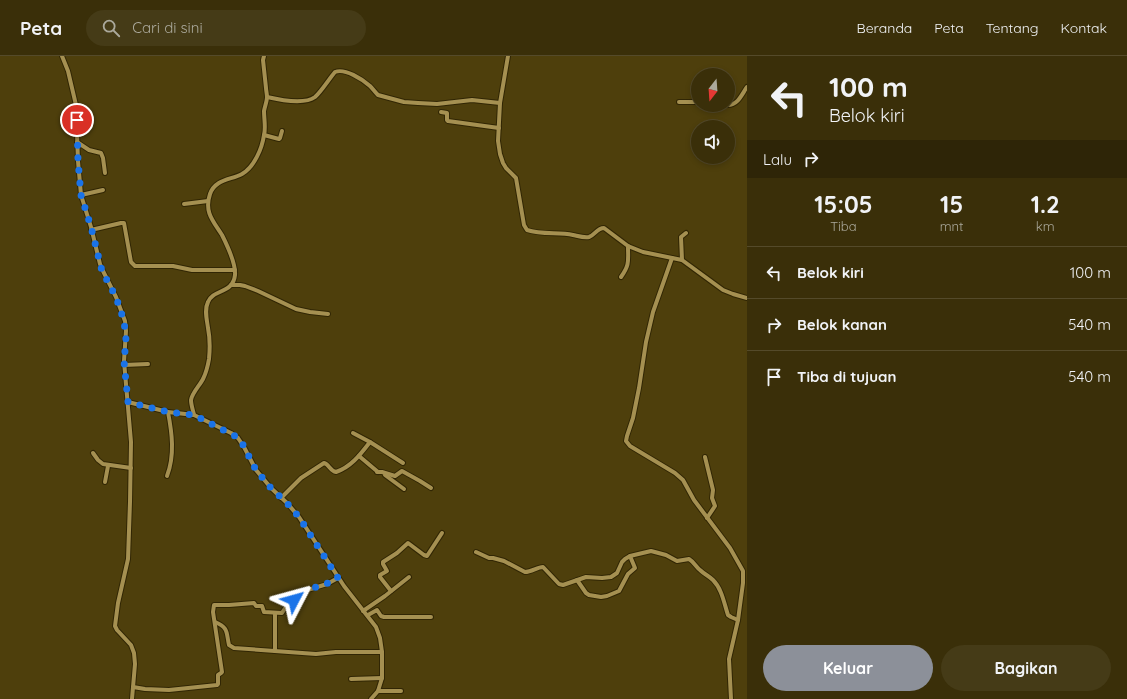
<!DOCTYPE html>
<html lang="id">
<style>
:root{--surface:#3a2f09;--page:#453b17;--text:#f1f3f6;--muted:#aba99c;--line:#544a2a;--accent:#8c9099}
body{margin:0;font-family:Quicksand,sans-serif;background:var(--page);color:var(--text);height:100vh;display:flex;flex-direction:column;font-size:15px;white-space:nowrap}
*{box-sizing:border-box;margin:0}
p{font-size:13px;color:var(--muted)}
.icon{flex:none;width:22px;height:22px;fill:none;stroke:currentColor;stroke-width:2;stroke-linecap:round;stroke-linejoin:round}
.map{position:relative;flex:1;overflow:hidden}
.side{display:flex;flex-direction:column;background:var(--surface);width:380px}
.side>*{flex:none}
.hud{background:#3a2f09;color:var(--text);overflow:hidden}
.needle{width:26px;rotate:197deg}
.controls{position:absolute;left:691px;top:12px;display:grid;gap:8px}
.controls a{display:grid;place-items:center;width:44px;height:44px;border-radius:50%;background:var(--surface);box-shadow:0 2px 6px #0003,0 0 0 1px var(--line);font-size:20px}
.pin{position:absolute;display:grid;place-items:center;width:34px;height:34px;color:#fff;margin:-17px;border:2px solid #fff;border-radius:50%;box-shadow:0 1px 4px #0007}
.me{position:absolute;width:44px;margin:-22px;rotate:51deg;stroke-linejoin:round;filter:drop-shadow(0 0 3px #0008)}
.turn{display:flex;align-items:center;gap:14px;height:84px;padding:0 16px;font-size:18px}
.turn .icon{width:52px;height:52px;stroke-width:2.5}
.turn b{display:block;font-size:28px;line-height:34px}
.then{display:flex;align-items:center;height:38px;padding:0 16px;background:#0003;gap:8px;font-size:15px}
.eta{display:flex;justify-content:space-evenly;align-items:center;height:68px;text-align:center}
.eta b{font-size:24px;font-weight:800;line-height:28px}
.action{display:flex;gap:8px;margin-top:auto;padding:8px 16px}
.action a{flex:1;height:46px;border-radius:24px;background:var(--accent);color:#fff;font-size:16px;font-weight:800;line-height:46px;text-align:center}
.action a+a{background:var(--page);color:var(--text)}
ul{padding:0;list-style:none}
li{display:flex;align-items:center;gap:12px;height:52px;padding:0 16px;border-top:1px solid var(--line)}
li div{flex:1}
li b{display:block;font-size:15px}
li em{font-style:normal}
header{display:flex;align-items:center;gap:24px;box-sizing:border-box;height:56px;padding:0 20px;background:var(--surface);border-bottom:1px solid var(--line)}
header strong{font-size:19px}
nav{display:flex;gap:22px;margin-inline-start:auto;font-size:14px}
.search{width:280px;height:36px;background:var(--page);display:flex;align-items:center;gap:10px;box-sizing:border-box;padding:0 14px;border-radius:22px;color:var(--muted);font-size:15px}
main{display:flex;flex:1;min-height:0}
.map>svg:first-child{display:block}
</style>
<header>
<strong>Peta</strong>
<div class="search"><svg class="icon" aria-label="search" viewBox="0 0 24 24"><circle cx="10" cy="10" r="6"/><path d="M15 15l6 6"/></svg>Cari di sini</div>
<nav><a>Beranda</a><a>Peta</a><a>Tentang</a><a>Kontak</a></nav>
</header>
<main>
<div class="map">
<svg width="747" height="643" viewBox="0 0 747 643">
<rect width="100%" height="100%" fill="#4e3f0c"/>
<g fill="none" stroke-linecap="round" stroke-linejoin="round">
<g stroke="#312604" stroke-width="6">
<g id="minor">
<polyline points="62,0 68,15 76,49 78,105 81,139 91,171 100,208 103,215 116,241 125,265 126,275 124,305 131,386 130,446 128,503 118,547 115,570 117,574 131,589 134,597 135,608 132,643"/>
<path d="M508,0L500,47L498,85L500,98L503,107L506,112L516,122L524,169L527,174C542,179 558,176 573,179C578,180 584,182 589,181C595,179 597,172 604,172L628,190L643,196L682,204L723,234L733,238L747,242"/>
<path d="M267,41C280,44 304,49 315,41C321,36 329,23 335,16C345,12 362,23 370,30C373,33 375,36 378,39L404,46L418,47L437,48L472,44L500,47"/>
<polyline points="679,46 698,46"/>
<path d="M728,49C738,49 742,38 747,31"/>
<polyline points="441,56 447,57 447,64 448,65 499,72"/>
<polyline points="264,79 279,83 280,82 282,75"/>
<polyline points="77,86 89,94 101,97 103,102 105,117"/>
<polyline points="81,139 103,134"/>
<polyline points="184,148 208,145"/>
<polyline points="91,174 121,167 124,167 131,206 135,210 173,210 192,214 235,214"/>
<polyline points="672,202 653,256 646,286 639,332 633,362 627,380 626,385 630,390 675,417 683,424 694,444 730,492 743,515 743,527 738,564 729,603 731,643"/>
<polyline points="682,204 681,181 686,177"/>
<path d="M621,221C630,208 628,205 628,190"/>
<polyline points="231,229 240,229 245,230 258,235 296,253 310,256 328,258"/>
<polyline points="124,309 148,308"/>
<polyline points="128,346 168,356 194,359 231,377 238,382 244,391 256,414 271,432 287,447 299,461 344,530 376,571 380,582 382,596 382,622 378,635 371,643"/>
<path d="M194,359C193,354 191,349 191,344C192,337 200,329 203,323C206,317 208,309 209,303C210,293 210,282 208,272C207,264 204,254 208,246C213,233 233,238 235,219C236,208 227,189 222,179C213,165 204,156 210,138C215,123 231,124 242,118C254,111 262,93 264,79C266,72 264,63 264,55C265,50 267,45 267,41C267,38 266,34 266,32C265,22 264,13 263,4L264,0"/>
<polyline points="353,377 370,386 403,407"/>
<polyline points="93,397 98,404 103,408 131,412"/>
<polyline points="359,400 378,416"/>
<polyline points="705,401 713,434 712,442 715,450 707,462"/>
<polyline points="377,416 382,416 395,420 402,415 420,425 431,432"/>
<polyline points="385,419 404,433"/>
<path d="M167,420C175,399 172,377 168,356"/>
<polyline points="105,426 108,410"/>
<path d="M281,442L301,422L324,407C329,408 330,415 336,416C351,411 360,399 370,386"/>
<path d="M476,496L489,502H493L504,505L525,516C532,516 537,511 543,511L559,528L563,529L586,521L602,522L611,521L617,517L622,506L625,503L630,500L651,495L666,499L677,505L689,503C694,506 696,511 700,514C704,518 709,520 713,524C722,533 724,547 728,559L731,561L738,564"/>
<polyline points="577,524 586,537 589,539 601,541 607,540 619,535 628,518 635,512 630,500"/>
<polyline points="391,535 380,521 380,519 387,515 383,508 383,506 397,497 408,487 424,499 427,500 442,477"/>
<polyline points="363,555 385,540 409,521"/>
<polyline points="275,557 275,595"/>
<polyline points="368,559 377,554 381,560 384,561 431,561"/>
<path d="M215,566C229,572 226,576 229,589L234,592L316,598L336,596H382"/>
<polyline points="351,623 382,622"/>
<polyline points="133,631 145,633 169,634 217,629 218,628 218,619 221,617 222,616 213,556 214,549 229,549 254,547 256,550 262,550 264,556 282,557 289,546 295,544 298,537 327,528 338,522"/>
<polyline points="378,635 401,635"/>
</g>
</g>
<use href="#minor" stroke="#a59051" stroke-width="4"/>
</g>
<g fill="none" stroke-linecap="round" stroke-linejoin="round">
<polyline stroke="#1a73e8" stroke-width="7" stroke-dasharray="0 12.6" points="77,64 78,105 81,139 91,171 102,215 116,241 124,265 126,284 124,305 128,346 168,356 194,359 235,380 241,385 256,414 271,432 287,447 299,461 338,522 326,528 298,537 296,544 294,544"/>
</g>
</svg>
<div class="controls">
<a><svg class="needle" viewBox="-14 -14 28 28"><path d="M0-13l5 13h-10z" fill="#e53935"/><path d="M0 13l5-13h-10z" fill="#aba99c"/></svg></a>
<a><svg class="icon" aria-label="sound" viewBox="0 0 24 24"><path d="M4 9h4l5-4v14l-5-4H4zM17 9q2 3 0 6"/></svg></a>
</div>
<div class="pin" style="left:77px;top:64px;background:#d93025"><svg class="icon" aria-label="arrive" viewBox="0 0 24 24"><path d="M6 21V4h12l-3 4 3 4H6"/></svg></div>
<svg class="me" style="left:294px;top:544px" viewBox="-20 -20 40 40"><path d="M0-17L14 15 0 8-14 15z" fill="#1a73e8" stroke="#fff" stroke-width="4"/></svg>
</div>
<section class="side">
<div class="hud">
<div class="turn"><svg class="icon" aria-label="left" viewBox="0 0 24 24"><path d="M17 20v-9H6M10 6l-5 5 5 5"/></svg><div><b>100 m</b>Belok kiri</div></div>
<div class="then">Lalu<svg class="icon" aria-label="right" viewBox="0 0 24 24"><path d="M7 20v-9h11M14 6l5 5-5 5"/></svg></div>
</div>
<div class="eta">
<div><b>15:05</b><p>Tiba</p></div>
<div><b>15</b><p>mnt</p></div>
<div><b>1.2</b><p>km</p></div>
</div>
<ul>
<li><svg class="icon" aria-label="left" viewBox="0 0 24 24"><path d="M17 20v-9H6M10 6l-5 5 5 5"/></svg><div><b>Belok kiri</b></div><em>100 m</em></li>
<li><svg class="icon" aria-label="right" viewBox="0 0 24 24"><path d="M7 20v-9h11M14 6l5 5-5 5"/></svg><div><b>Belok kanan</b></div><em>540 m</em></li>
<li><svg class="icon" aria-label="arrive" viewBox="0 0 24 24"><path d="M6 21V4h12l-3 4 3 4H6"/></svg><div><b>Tiba di tujuan</b></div><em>540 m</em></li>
</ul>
<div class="action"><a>Keluar</a><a>Bagikan</a></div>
</section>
</main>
